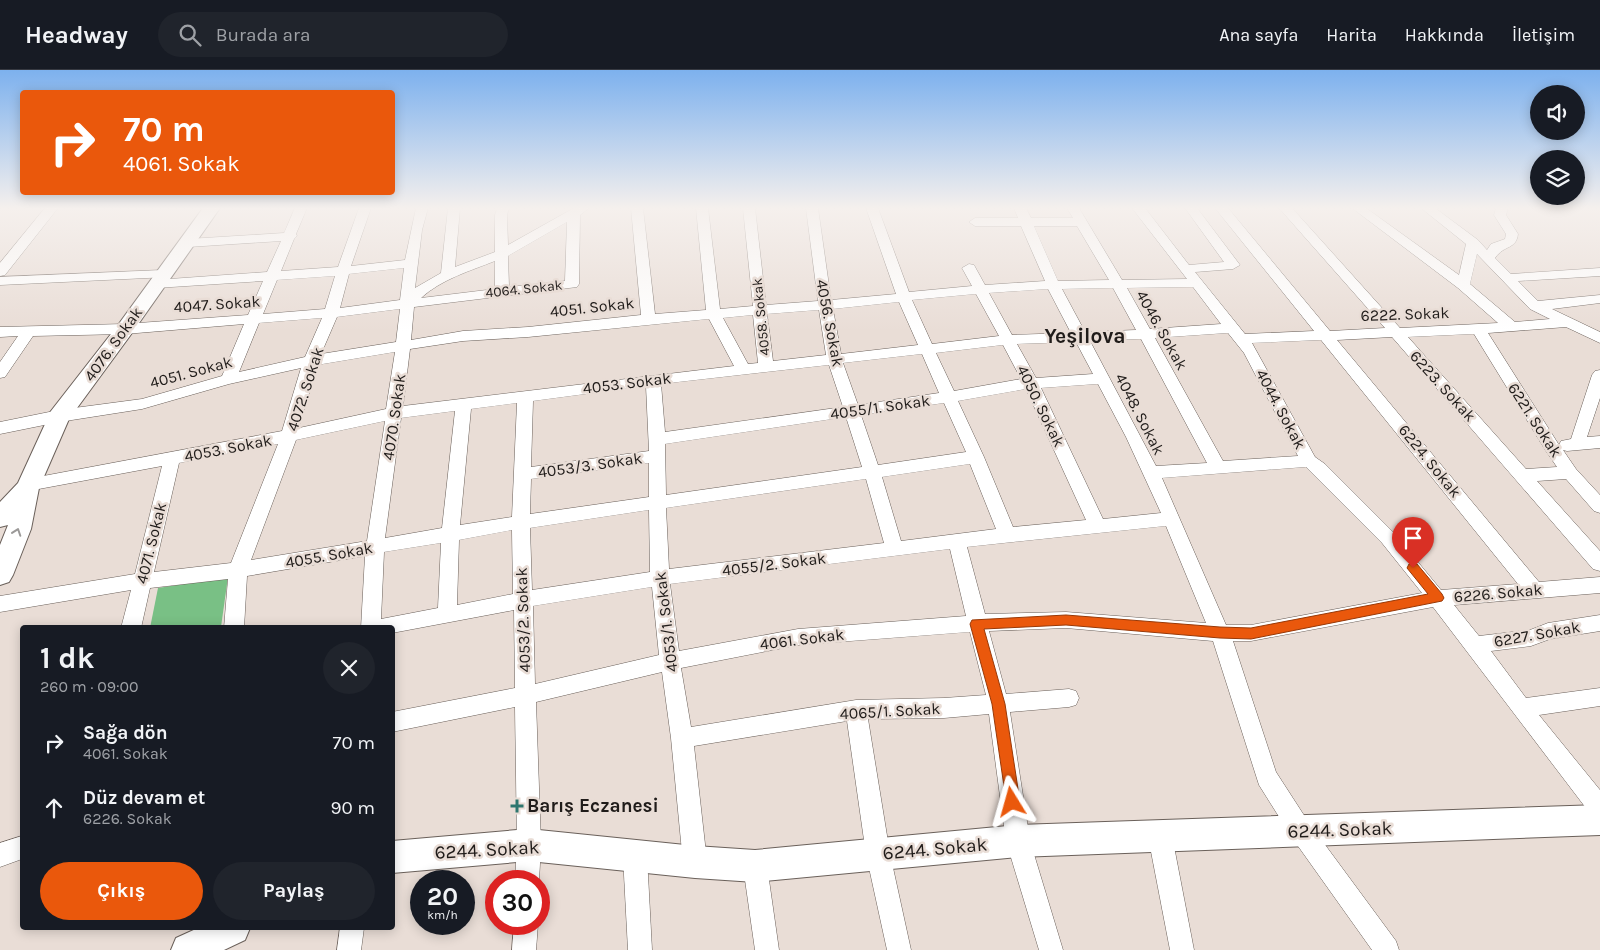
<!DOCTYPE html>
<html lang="tr">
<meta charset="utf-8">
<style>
:root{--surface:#171b24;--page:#20242c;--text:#f1f3f6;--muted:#9ea1a6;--line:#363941;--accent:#ea580c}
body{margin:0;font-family:Karla,sans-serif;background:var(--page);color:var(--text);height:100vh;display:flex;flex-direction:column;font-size:19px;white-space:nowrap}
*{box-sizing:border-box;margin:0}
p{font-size:16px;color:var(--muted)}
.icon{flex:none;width:28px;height:28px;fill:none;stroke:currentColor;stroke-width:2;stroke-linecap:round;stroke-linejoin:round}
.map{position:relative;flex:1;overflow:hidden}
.details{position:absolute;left:20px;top:555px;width:375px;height:305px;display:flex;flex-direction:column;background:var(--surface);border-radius:5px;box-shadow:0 2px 12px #0003}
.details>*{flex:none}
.guide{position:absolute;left:20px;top:20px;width:375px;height:105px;border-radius:5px;box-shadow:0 2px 12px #0003;background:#ea580c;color:#fff;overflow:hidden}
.tools{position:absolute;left:1530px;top:15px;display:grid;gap:10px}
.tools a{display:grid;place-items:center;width:55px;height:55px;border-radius:50%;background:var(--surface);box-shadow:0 2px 12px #0003;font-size:25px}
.speed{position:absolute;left:410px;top:800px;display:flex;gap:10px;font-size:25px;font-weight:700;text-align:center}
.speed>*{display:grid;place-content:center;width:65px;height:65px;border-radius:50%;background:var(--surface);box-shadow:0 2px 12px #0003;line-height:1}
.speed small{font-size:12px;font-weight:400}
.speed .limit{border:8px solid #d22;background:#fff;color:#111}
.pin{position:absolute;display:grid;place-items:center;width:42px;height:42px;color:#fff;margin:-51px -21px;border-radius:50% 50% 50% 0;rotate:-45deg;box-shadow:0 0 5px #0007}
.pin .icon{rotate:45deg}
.me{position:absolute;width:55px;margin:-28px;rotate:352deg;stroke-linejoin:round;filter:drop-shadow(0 0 4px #0008)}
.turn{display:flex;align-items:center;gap:18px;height:105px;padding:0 20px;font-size:22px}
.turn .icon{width:65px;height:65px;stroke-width:2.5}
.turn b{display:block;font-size:35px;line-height:42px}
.round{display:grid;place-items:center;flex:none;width:52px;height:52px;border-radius:26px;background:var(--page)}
.overview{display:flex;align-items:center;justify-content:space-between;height:85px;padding:0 20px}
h1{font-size:30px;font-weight:700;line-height:38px}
.cta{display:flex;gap:10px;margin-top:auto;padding:10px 20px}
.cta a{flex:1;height:58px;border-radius:30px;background:var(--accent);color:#fff;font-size:20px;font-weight:700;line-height:58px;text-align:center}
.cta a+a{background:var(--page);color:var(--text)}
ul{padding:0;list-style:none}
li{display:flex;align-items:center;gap:15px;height:65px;padding:0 20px}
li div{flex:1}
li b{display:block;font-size:19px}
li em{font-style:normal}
header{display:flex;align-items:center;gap:30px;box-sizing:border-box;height:70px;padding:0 25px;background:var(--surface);border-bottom:1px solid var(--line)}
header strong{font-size:24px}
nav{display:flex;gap:28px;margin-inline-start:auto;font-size:18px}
.search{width:350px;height:45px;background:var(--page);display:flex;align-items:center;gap:12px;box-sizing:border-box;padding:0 18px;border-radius:28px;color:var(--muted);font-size:19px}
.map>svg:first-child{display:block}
</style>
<header>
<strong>Headway</strong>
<div class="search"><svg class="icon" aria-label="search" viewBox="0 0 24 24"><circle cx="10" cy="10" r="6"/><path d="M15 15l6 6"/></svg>Burada ara</div>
<nav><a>Ana sayfa</a><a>Harita</a><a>Hakkında</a><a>İletişim</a></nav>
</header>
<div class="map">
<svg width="1600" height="880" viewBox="0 0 1600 880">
<rect width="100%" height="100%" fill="#e9ddd6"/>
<polygon fill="#79c085" points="228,507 221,557 150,558 158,518"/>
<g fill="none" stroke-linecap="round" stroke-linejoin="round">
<g stroke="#6a605a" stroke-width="1">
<g id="street">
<polygon points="45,138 58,138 5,205 0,206 0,193"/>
<path d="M295,138H307L296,164L297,166L294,169L281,201L338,197L359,138H371L351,196L405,190L416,138H428L422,160L415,218L441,203L448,138H460L455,197L495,182V145L497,138H509L507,145L508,175L574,138H589L580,145L579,214L577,217L414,237L411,270L463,261L528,257L641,245L631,138H643L655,244L706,240L696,138H708L720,239L753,236L743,138H755L766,235L818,231L806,138H818L831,230L896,224L866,138H878L909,222L972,216L962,198L969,194L974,195L985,215L1045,211L1021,156H975L969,152L975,148H1018L1014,138H1026L1031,148H1073L1067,138H1079L1122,210L1187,209L1132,138H1145L1189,195L1224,192L1185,138H1197L1240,195L1233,199L1195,202L1245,264L1314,261L1215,138H1228L1330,261L1385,258L1279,138H1292L1400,258L1498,253L1458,218L1352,138H1366L1459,205L1466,174L1421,138H1435L1478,170L1487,180L1491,174L1505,169L1506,164L1494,145L1496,138H1508L1506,145L1518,164C1516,180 1505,174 1495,188L1511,204L1600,198V206L1518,211L1538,231L1600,225V233L1552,239L1600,262V273L1566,257L1488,263L1559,375L1561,371L1571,369L1592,305L1595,301L1600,300V328L1587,367L1600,366V378L1567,381L1563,380L1576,399L1600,425V443L1594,441L1566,409L1537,411L1600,481V501L1593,499L1392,267L1337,270L1539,512L1600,507V523L1454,535L1479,566L1530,560L1548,553L1600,545V561L1550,569L1531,576L1491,581L1526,628L1600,618V636L1539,645L1600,720V749L1592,746L1433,537L1251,571H1233L1276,702L1309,753L1396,871L1399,880H1372L1293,769L1259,715L1213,571L1066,558L989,561L1006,624L1069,619L1076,621L1079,628L1076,635L1069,637L1010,642L1030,771L1063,880H1039L1006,771L989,644L944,648L868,649L890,784L911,880H887L866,784L847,651L694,676L707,792L703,800L695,804L687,800L683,792L671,668L662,602L536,632L541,775L539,811H515L517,775L515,637L392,662V642L515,618L514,540L392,563V558H361L365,486L247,506L244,558H224L228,509L150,518L141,558H121L131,520L0,542V526L135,504L162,396L28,421L22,420L19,415L22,410L282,361L301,298L229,314L142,339L59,352L0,364V352L59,340L142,329L222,306L244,254L125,264L33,266L5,307L0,308V292L18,266L0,267V257L125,254L248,245L263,211L156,218L149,214L156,210L267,202L281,171L188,177L182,173L188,169L284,163ZM567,152L565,211L509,217L508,186ZM1034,156H1077L1109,210L1058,211ZM1477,184L1530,239L1550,249L1515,252L1470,214ZM495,191V219L421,228C442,209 470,201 495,191ZM404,198L400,230L340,238L349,204ZM335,206L325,239L263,244L277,210ZM1193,217L1221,254L1150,259L1127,218ZM1113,218L1136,260L1085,262L1062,219ZM1048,219L1071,263L1012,265L989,223ZM976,224L999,266L932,274L912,230ZM899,232L918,275L841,284L833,239ZM400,239L396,272L321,284L337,247ZM819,240L826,285L773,291L767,244ZM753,245L758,293L748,294L723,248ZM322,248L305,287L239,302L259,253ZM709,249L734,296L403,336L410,279L463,271L528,267ZM1228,263L1244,283L1298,386L1223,391L1155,268ZM1474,264L1546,381L1557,397L1526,399L1408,267ZM1141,269L1207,393L1156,396L1090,271ZM1321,270L1518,514L1441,520L1394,463L1325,394L1315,387L1252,273ZM1076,272L1093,304L1036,308L1017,274ZM1003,275L1021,309L954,321L936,283ZM395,282L386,339L299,358L317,295ZM922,284L939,323L858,335L843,293ZM829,295L843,337L665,362L661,314ZM1098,314L1126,367L1161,443L1103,449L1041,318ZM646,316L649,381L531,397L533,331ZM1026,319L1086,450L1013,457L984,387L958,331ZM517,333L512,447L460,455L471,339ZM944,333L966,382L878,395L861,345ZM455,341L442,458L385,468L401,348ZM846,347L862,397L666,425L665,374ZM385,351L367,471L251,490L296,370ZM278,374L231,493L154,502L179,393ZM649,393V427L530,444L531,409ZM970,394L996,459L901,471L882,407ZM1306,397L1382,473L1422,523L1251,555H1226L1162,408ZM866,409L884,473L669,499L666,438ZM649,440L650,502L532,520L530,458ZM1166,456L1206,553L1066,542L985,544L967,477ZM512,460L513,524L457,535L459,470ZM441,473L438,538L381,549L384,482ZM950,479L966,546L798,559L679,581L670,514ZM652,517L659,585L535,614L533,536ZM970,562L986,625L944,628L856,630L691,657L681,598L798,575Z"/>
<polygon points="163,200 168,201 170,204 168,207 0,215 0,207"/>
<polygon points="1160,754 1168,758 1172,766 1194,880 1170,880 1148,766 1152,758"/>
<polygon points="22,766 22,789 0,797 0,773"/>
<polygon points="635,774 643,778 647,786 652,880 628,880 623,786 627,778"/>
<polygon points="755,784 763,788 767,796 779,880 755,880 743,796 747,788"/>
<polygon points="514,854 538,854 536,880 512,880"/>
<polygon points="340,858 364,858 361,880 337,880"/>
</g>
</g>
<g stroke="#6a605a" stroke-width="2">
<g id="secondary">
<polygon points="203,138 220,138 132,263 69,349 39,418 31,459 13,505 9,512 0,515 0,475 8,455 0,457 0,432 18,413 51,341 118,255"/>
<polygon points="1600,735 1600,765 1018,787 755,812 695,808 529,791 392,803 392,771 529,759 695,776 755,780 1018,755"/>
<polygon points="198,858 250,858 245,870 224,880 171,880 176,868"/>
</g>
</g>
<use href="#street" fill="#fff" fill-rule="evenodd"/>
<use href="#secondary" fill="#fff" fill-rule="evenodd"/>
</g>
<defs><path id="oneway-chevron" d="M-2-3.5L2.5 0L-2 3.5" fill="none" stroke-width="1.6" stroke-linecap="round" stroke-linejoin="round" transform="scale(1.25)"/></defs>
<use stroke="#9b9998" href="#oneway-chevron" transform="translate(17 462) rotate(-71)"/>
<linearGradient id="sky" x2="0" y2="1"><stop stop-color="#7db1ee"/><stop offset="0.53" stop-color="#f5f0ed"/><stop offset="1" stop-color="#f5f0ed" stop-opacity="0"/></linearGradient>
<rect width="1600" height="261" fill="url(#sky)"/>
<polygon fill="#ea580c" stroke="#983908" points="1413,493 1417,494 1442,524 1444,528 1442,531 1251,569 1220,568 1066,555 984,559 1005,634 1020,732 1018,737 1012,739 1007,737 992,634 970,554 972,550 1066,545 1220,557 1251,558 1428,524 1407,498 1409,494"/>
<path fill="#2e766f" stroke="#e9ddd6" stroke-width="2" d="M514.5 728.5h5v5h5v5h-5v5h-5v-5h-5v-5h5z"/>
<g text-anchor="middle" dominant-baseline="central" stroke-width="5" stroke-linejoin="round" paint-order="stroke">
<g font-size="14" fill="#201c1a" stroke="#e9ddd6">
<text transform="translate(524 219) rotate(-6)">4064. Sokak</text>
<text transform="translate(761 247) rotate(-96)">4058. Sokak</text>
</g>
<g font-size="16" fill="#201c1a" stroke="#e9ddd6">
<text transform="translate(217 234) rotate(-4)">4047. Sokak</text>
<text transform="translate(592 237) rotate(-6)">4051. Sokak</text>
<text transform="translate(1405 244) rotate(-2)">6222. Sokak</text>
<text transform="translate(830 253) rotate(79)">4056. Sokak</text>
<text transform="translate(1162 260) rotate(61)">4046. Sokak</text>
<text transform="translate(113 274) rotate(-54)">4076. Sokak</text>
<text transform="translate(191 302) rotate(-15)">4051. Sokak</text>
<text transform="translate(627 313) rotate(-7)">4053. Sokak</text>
<text transform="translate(1443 316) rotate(48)">6223. Sokak</text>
<text transform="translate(305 319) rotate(-72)">4072. Sokak</text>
<text transform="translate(1041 336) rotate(64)">4050. Sokak</text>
<text transform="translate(880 337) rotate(-8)">4055/1. Sokak</text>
<text transform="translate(1281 339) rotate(62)">4044. Sokak</text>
<text transform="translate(1140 344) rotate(63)">4048. Sokak</text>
<text transform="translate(394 347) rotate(-82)">4070. Sokak</text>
<text transform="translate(1535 350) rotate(57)">6221. Sokak</text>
<text transform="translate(228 378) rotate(-11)">4053. Sokak</text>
<text transform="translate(1430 391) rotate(51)">6224. Sokak</text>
<text transform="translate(590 395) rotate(-8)">4053/3. Sokak</text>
<text transform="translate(151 473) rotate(-76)">4071. Sokak</text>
<text transform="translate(329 485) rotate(-10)">4055. Sokak</text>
<text transform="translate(774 494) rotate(-7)">4055/2. Sokak</text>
<text transform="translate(1498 523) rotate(-5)">6226. Sokak</text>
<text transform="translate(523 550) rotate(-92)">4053/2. Sokak</text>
<text transform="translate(666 552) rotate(-97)">4053/1. Sokak</text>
<text transform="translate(1537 564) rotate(-10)">6227. Sokak</text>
<text transform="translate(802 569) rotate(-7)">4061. Sokak</text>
<text transform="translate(890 641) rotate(-3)">4065/1. Sokak</text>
</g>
<g font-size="19" font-weight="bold" fill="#201c1a" stroke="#e9ddd6" text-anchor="start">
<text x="527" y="736">Barış Eczanesi</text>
</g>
<g font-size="19" fill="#201c1a" stroke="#e9ddd6">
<text transform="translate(1340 760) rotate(-2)">6244. Sokak</text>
<text transform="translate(935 779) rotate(-5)">6244. Sokak</text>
<text transform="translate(487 780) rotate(-3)">6244. Sokak</text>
</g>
<g font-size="21" font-weight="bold" fill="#201c1a" stroke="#e9ddd6">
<text x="1085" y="266">Yeşilova</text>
</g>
</g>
</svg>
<div class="tools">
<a><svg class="icon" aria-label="sound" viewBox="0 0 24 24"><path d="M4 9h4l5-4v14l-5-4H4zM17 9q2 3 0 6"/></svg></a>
<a><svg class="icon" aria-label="layers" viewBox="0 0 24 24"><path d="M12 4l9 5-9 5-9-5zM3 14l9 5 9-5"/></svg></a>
</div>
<div class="speed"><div>20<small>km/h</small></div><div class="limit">30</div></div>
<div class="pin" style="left:1413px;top:498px;background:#d93025"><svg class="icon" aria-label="arrive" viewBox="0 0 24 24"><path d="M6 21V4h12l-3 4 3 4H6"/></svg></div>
<svg class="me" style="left:1012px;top:732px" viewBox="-20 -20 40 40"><path d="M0-17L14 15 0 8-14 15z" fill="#ea580c" stroke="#fff" stroke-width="4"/></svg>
<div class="guide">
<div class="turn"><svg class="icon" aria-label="right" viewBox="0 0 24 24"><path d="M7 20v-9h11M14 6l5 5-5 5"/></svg><div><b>70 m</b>4061. Sokak</div></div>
</div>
<section class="details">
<div class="overview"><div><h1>1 dk</h1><p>260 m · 09:00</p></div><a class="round"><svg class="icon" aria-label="close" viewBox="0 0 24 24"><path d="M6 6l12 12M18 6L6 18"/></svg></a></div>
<ul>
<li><svg class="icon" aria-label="right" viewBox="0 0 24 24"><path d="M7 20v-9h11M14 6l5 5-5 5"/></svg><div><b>Sağa dön</b><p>4061. Sokak</p></div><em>70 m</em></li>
<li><svg class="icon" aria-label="ahead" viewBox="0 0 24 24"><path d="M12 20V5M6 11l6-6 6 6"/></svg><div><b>Düz devam et</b><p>6226. Sokak</p></div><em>90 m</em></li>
</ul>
<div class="cta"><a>Çıkış</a><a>Paylaş</a></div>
</section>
</div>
